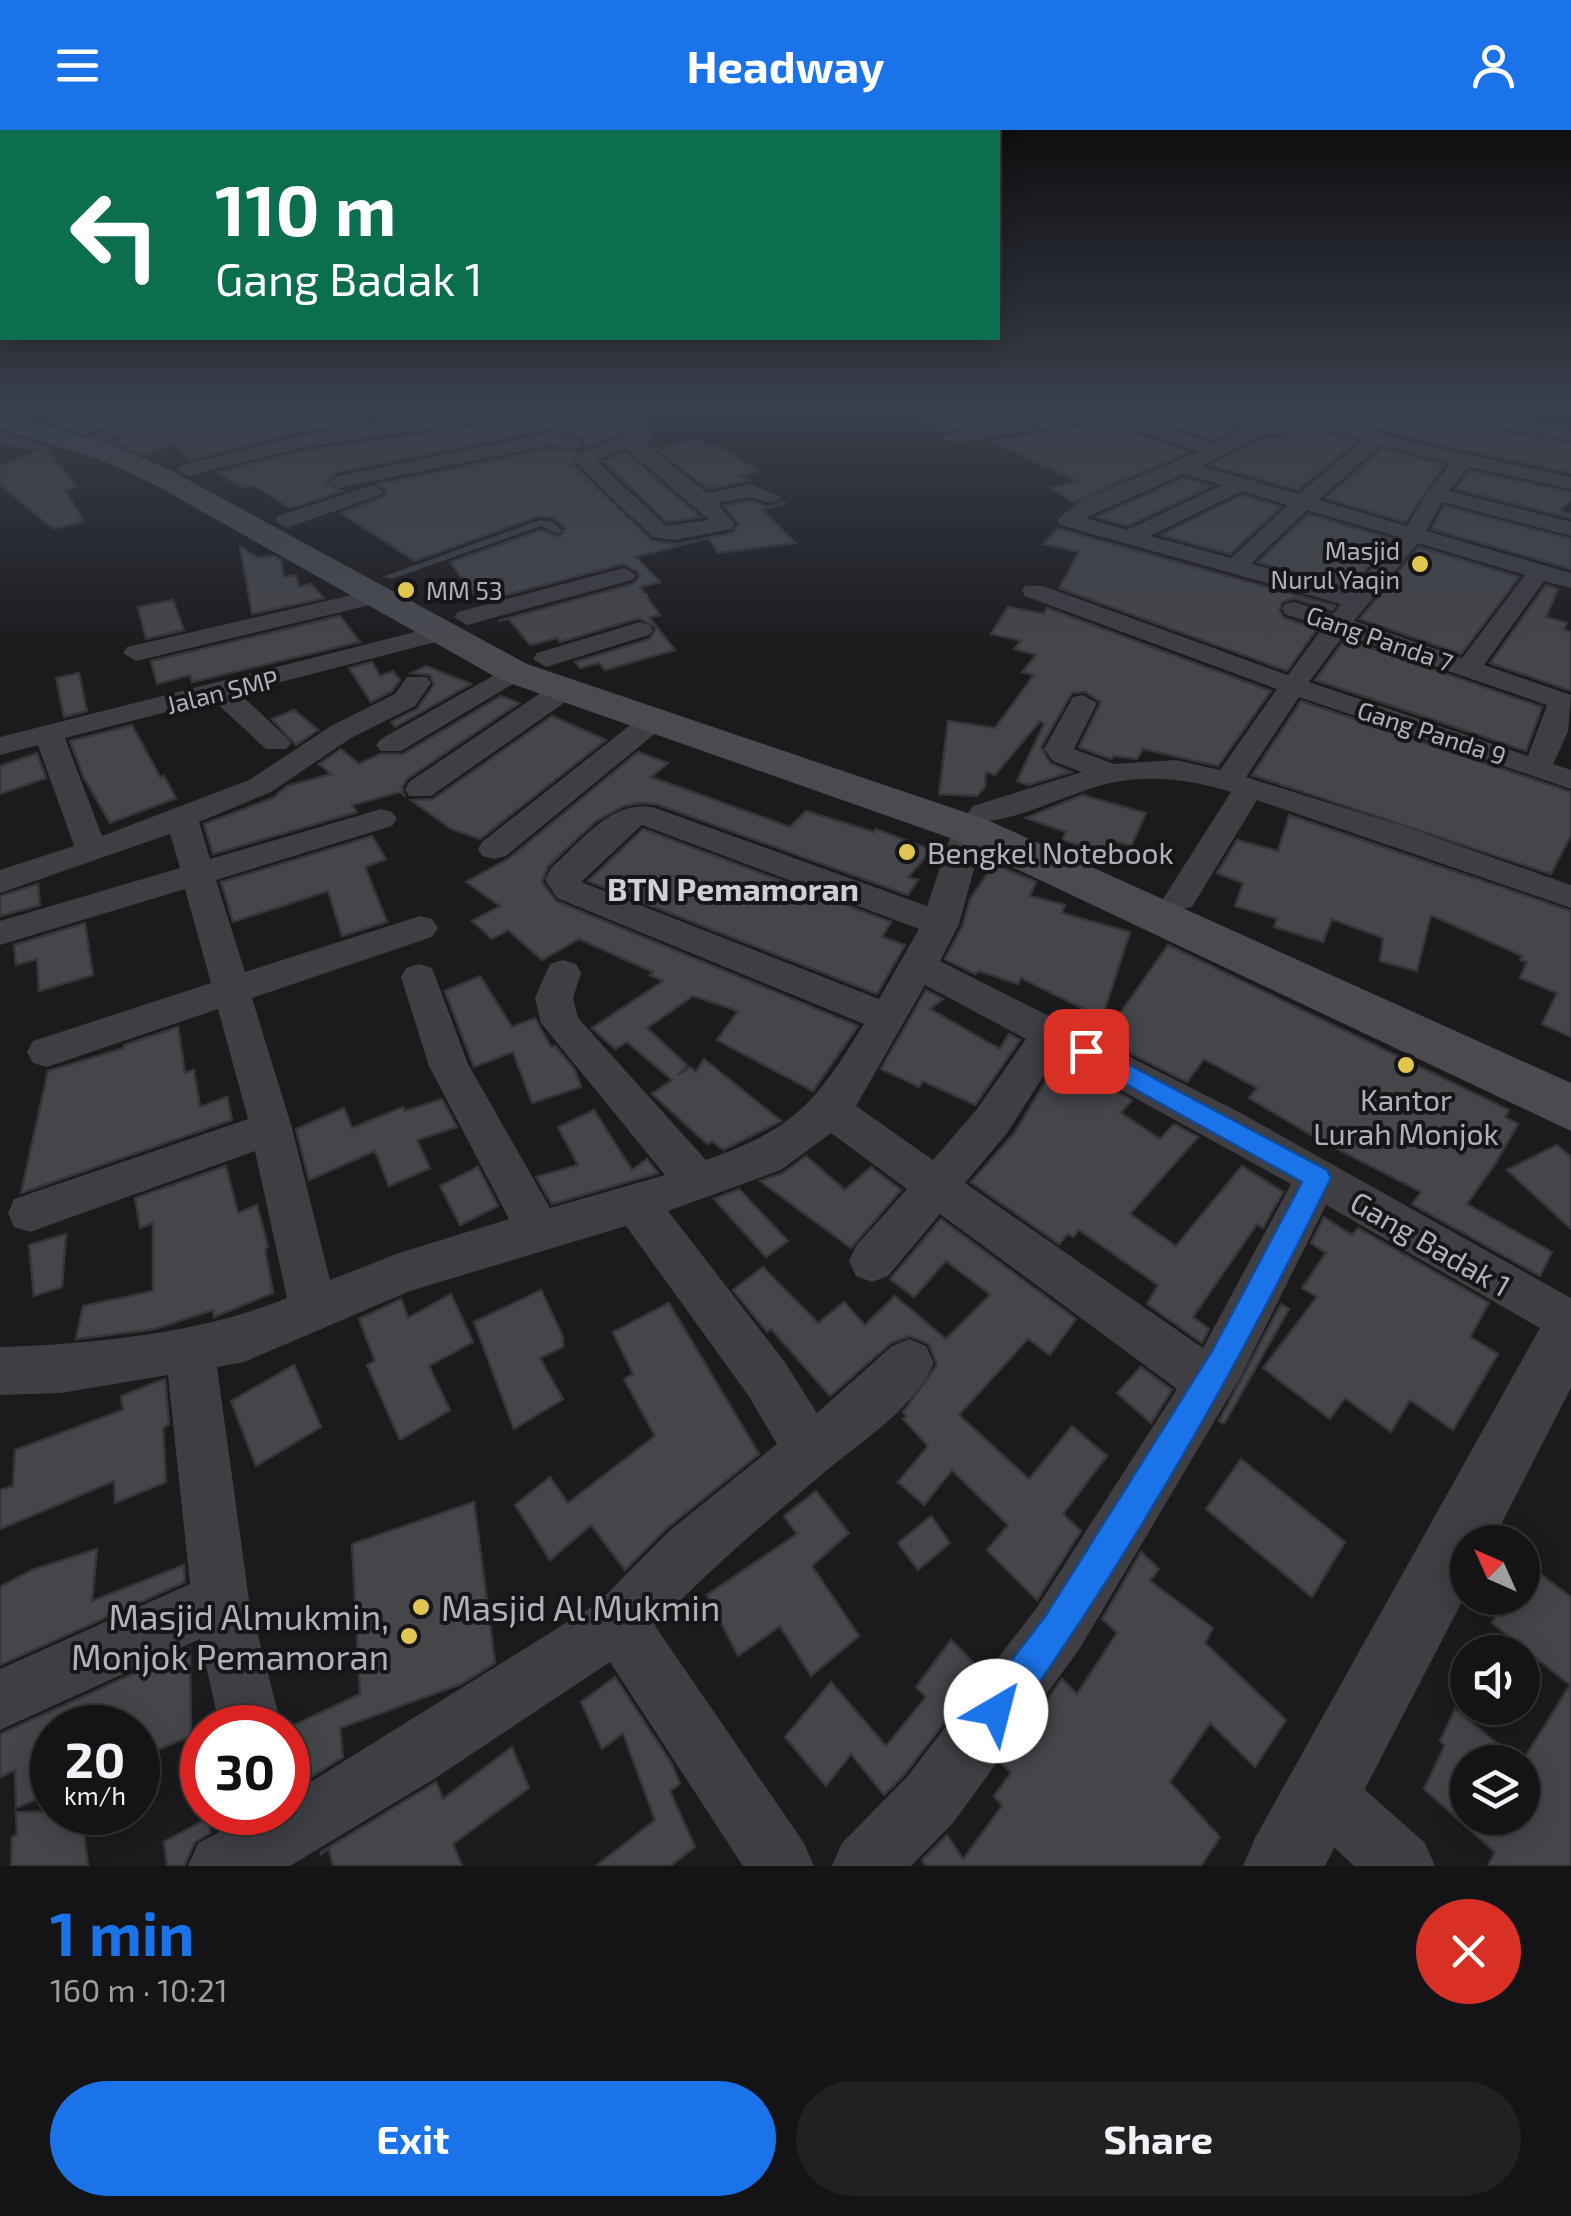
<!DOCTYPE html>
<meta charset="utf-8">
<style>
:root{--surface:#141416;--page:#212123;--text:#f1f3f6;--muted:#9d9ea1;--line:#333335;--accent:#1a73e8}
body{margin:0;font-family:"Exo 2",sans-serif;background:var(--page);color:var(--text);height:100vh;display:flex;flex-direction:column;font-size:38px;white-space:nowrap}
*{box-sizing:border-box;margin:0}
p{font-size:32px;color:var(--muted)}
.icon{flex:none;width:55px;height:55px;fill:none;stroke:currentColor;stroke-width:2;stroke-linecap:round;stroke-linejoin:round}
.map{position:relative;height:1736px;overflow:hidden}
.panel{display:flex;flex-direction:column;background:var(--surface);flex:1}
.panel>*{flex:none}
.guide{position:absolute;left:0px;top:0px;width:1000px;height:210px;box-shadow:0 5px 25px #0003,0 0 0 2px var(--line);background:#0b6e4f;color:#fff;overflow:hidden}
.needle{width:65px;rotate:315deg}
.fabs{position:absolute;left:1450px;top:1395px;display:grid;gap:20px}
.fabs a{display:grid;place-items:center;width:90px;height:90px;border-radius:50%;background:var(--surface);box-shadow:0 5px 25px #0003,0 0 0 2px var(--line);font-size:50px}
.speed{position:absolute;left:30px;top:1575px;display:flex;gap:20px;font-size:50px;font-weight:700;text-align:center}
.speed>*{display:grid;place-content:center;width:130px;height:130px;border-radius:50%;background:var(--surface);box-shadow:0 5px 25px #0003,0 0 0 2px var(--line);line-height:1}
.speed small{font-size:25px;font-weight:400}
.speed .limit{border:15px solid #d22;background:#fff;color:#111}
.pin{position:absolute;display:grid;place-items:center;width:85px;height:85px;color:#fff;margin:-42px;border-radius:20px;box-shadow:0 5px 15px #0006}
.me{position:absolute;width:110px;margin:-55px;rotate:37deg;stroke-linejoin:round;filter:drop-shadow(0 0 8px #0008)}
.turn{display:flex;align-items:center;gap:35px;height:210px;padding:0 50px;font-size:45px}
.turn .icon{width:130px;height:130px;stroke-width:2.5}
.turn b{display:block;font-size:70px;line-height:85px}
.round{display:grid;place-items:center;flex:none;width:105px;height:105px;border-radius:52px;background:var(--page)}
.summary{display:flex;align-items:center;justify-content:space-between;height:170px;padding:0 50px}
h1{font-size:60px;font-weight:700;line-height:75px;color:var(--accent)}
.cta{display:flex;gap:20px;margin-top:auto;padding:20px 50px}
.cta a{flex:1;height:115px;border-radius:60px;background:var(--accent);color:#fff;font-size:40px;font-weight:700;line-height:115px;text-align:center}
.cta a+a{background:var(--page);color:var(--text)}
header{display:flex;justify-content:space-between;align-items:center;height:130px;padding:0 50px;background:var(--accent);color:#fff;font-size:45px;font-weight:700}
.map>svg:first-child{display:block}
</style>
<header><svg class="icon" aria-label="menu" viewBox="0 0 24 24"><path d="M4 6h16M4 12h16M4 18h16"/></svg>Headway<svg class="icon" aria-label="person" viewBox="0 0 24 24"><circle cx="12" cy="8" r="4"/><path d="M4 21q1-7 8-7t8 7"/></svg></header>
<div class="map">
<svg width="1571" height="1736" viewBox="0 0 1571 1736">
<rect width="100%" height="100%" fill="#1b1b1d"/>
<g fill="#45464a" stroke="#363539" stroke-width="2.5">
<polygon points="32,278 145,278 87,304 56,295"/>
<polygon points="180,278 351,278 352,293 405,284 403,278 477,278 302,301 189,330 175,313 144,325 114,312"/>
<polygon points="553,278 607,278 608,293 625,291 629,301 585,317 585,311 571,301 548,299 338,342 325,353 342,361 290,378 253,355 242,358 218,342 304,321 542,287"/>
<polygon points="903,278 1079,278 1080,280 970,293 943,302"/>
<polygon points="1120,278 1190,278 1196,286 1238,298 1214,310"/>
<polygon points="1306,278 1410,278 1421,287 1571,314 1571,343 1419,310"/>
<polygon points="1107,293 1188,322 1073,372 1051,358 1078,351 990,311"/>
<polygon points="1293,293 1355,312 1298,360 1211,335 1268,307 1284,308 1289,302 1288,296"/>
<polygon points="0,303 45,317 77,357 65,360 84,392 53,399 0,354 0,335 42,320 0,313"/>
<polygon points="699,310 711,318 718,316 759,341 740,346 748,351 708,359 657,319"/>
<polygon points="549,319 578,322 572,334 652,411 676,414 733,403 739,394 724,376 749,371 770,377 782,371 785,373 762,380 796,413 718,423 708,408 636,427 660,452 640,457 660,485 649,487 675,520 605,540 599,533 580,538 575,532 650,509 656,498 639,488 560,512 557,508 530,515 509,489 498,491 633,454 639,447 638,442 623,434 480,472 450,432 541,400 560,407 566,398 554,388 539,386 415,431 341,383 383,367 387,360 378,354"/>
<polygon points="1382,319 1444,335 1405,392 1326,368"/>
<polygon points="626,323 700,387 667,392 603,331"/>
<polygon points="1470,341 1571,362 1571,369 1560,381 1571,384 1571,388 1456,359"/>
<polygon points="1184,348 1211,356 1127,396 1096,387"/>
<polygon points="1242,365 1281,377 1230,424 1161,405"/>
<polygon points="1444,376 1571,409 1571,439 1432,399"/>
<polygon points="1308,384 1392,409 1350,458 1258,432"/>
<polygon points="1058,398 1059,399 1335,476 1332,480 1295,468 1282,472 1279,481 1284,488 1317,499 1287,541 1059,458 1079,422 1043,414"/>
<polygon points="240,416 258,428 273,426 281,430 284,447 296,445 299,457 311,454 324,468 252,484"/>
<polygon points="1419,417 1519,447 1461,524 1360,489"/>
<polygon points="1546,455 1558,459 1546,487 1567,493 1564,499 1571,502 1571,561 1490,533"/>
<polygon points="173,470 184,500 146,509 138,477"/>
<polygon points="1008,477 1044,484 1047,478 1271,561 1218,636 1143,619 1137,629 1114,626 1111,629 1079,617 1101,572 1085,562 1072,563 1041,617 1050,633 1071,642 1028,655 1017,651 1044,594 1040,591 995,645 986,642 985,657 977,666 939,664 948,591 995,598 1034,545 1022,542 1036,525 1014,519 1021,511 991,504"/>
<polygon points="340,486 360,512 192,552 190,545 157,554 151,531"/>
<polygon points="1345,509 1542,577 1526,621 1315,550"/>
<polygon points="372,532 380,546 393,541 400,550 392,561 371,572 349,538"/>
<polygon points="426,536 471,554 395,597 391,592 417,579 434,555 430,545 412,543"/>
<polygon points="79,543 87,581 64,587 56,548"/>
<polygon points="501,566 519,573 407,649 402,657 404,665 400,662 352,675 357,682 213,724 204,694 273,668 287,656 331,644 319,634 341,619 359,634 380,624 403,624"/>
<polygon points="1301,571 1571,662 1571,705 1551,744 1252,645"/>
<polygon points="294,580 318,600 296,615 272,589"/>
<polygon points="552,586 606,610 480,709 451,699 411,670 433,669"/>
<polygon points="132,595 160,647 164,646 176,668 110,693 84,648 70,611"/>
<polygon points="638,622 668,633 651,647 790,697 806,681 874,702 876,699 932,720 908,747 918,750 908,765 656,674 640,673 624,676 596,691 548,736 542,752 556,771 858,896 813,961 717,910 738,881 693,866 647,898 687,935 678,945 690,937 696,942 704,929 781,991 723,1020 712,1011 707,1014 652,964 672,950 627,912 615,919 592,898 663,851 650,845 653,842 579,809 542,830 508,800 492,809 472,791 500,776 466,752 508,729"/>
<polygon points="37,623 46,648 0,664 0,636"/>
<polygon points="1082,665 1146,683 1131,716 1109,710 1103,722 1062,710 1066,702 1026,688"/>
<polygon points="1289,685 1571,781 1571,907 1542,894 1557,863 1520,848 1527,832 1520,830 1522,826 1431,785 1417,841 1380,831 1383,808 1332,789 1323,812 1274,797 1277,789 1235,776 1243,753 1217,743 1237,710 1278,721"/>
<polygon points="643,699 891,792 882,807 905,815 877,864 588,751"/>
<polygon points="372,706 386,729 365,737 387,792 342,806 328,761 233,792 221,752"/>
<polygon points="994,734 1036,752 1030,766 1065,775 1062,783 1130,802 1102,888 1021,848 1018,854 979,841 975,844 945,829 963,795 970,769"/>
<polygon points="38,754 40,775 0,786 0,766"/>
<polygon points="85,793 93,845 39,861 37,829 16,835 14,815"/>
<polygon points="1168,815 1509,980 1505,987 1518,994 1497,1031 1467,1074 1552,1122 1540,1146 1412,1074 1421,1062 1316,1008 1249,968 1257,958 1204,929 1187,952 1102,909"/>
<polygon points="480,846 512,897 535,888 551,917 555,916 575,940 581,957 532,973 513,922 474,937 445,861"/>
<polygon points="926,860 943,869 930,879 1000,919 1009,904 1020,910 975,975 923,951 919,957 881,939"/>
<polygon points="178,897 185,943 194,940 200,977 227,967 232,990 21,1063 48,941 124,918 124,915"/>
<polygon points="1058,930 1132,970 1121,983 1160,1009 1174,994 1198,1007 1130,1084 1176,1116 1242,1036 1283,1062 1263,1098 1257,1094 1193,1187 1209,1199 1202,1213 1147,1174 1158,1155 1079,1100 1073,1107 1068,1104 1059,1114 971,1052 1015,1002"/>
<polygon points="442,969 457,997 417,1010 430,1038 389,1056 375,1021 309,1050 296,999 344,978 352,998 403,977 405,981"/>
<polygon points="594,980 632,1040 647,1029 658,1043 552,1074 536,1047 578,1035 558,997"/>
<polygon points="1557,1015 1571,1027 1571,1099 1507,1040"/>
<polygon points="806,1026 845,1060 871,1037 901,1060 851,1118 760,1051 783,1043"/>
<polygon points="226,1036 238,1083 257,1075 268,1117 265,1119 273,1163 214,1187 213,1180 155,1199 76,1209 83,1176 153,1161 153,1093 140,1098 135,1068"/>
<polygon points="478,1037 498,1076 460,1095 440,1056"/>
<polygon points="739,1059 788,1111 766,1127 714,1069"/>
<polygon points="1324,1087 1352,1105 1358,1098 1489,1173 1470,1207 1498,1224 1453,1300 1410,1270 1391,1302 1345,1268 1330,1289 1263,1238 1317,1167 1302,1158 1326,1123 1311,1113"/>
<polygon points="941,1089 1076,1189 1050,1225 1028,1209 959,1285 1029,1349 1072,1296 1107,1326 1063,1384 1081,1401 1037,1470 987,1420 1008,1395 952,1340 924,1375 898,1352 928,1316 903,1289 907,1286 903,1282 937,1235 929,1214 910,1206 891,1213 830,1266 771,1199 767,1202 733,1160 763,1137 818,1193 844,1172 865,1195 895,1166 946,1209 990,1165 987,1162 946,1131 914,1167 890,1149"/>
<polygon points="66,1104 62,1157 34,1166 29,1115"/>
<polygon points="541,1160 563,1207 563,1217 540,1228 563,1269 514,1299 474,1192"/>
<polygon points="451,1164 473,1212 429,1236 450,1280 400,1310 367,1235 375,1231 359,1189 401,1169 408,1188"/>
<polygon points="669,1173 759,1324 667,1398 625,1440 591,1395 550,1430 515,1375 550,1347 568,1373 655,1306 624,1249 633,1244 613,1202"/>
<polygon points="1281,1174 1289,1179 1224,1294 1219,1291"/>
<polygon points="294,1235 321,1297 256,1336 231,1271"/>
<polygon points="1141,1237 1172,1260 1151,1293 1117,1263"/>
<polygon points="165,1249 169,1294 163,1298 166,1352 115,1373 114,1351 0,1399 0,1360 13,1356 15,1320 123,1280 121,1266"/>
<polygon points="1241,1329 1345,1412 1312,1467 1206,1379"/>
<polygon points="816,1361 849,1403 812,1436 859,1506 811,1546 780,1496 738,1526 707,1465 797,1404 784,1386"/>
<polygon points="474,1372 495,1533 461,1554 340,1598 343,1627 289,1661 288,1598 360,1564 352,1414"/>
<polygon points="931,1386 950,1413 918,1440 898,1413"/>
<polygon points="97,1419 92,1471 184,1435 185,1452 0,1535 0,1457 32,1440"/>
<polygon points="1141,1422 1159,1439 1150,1451 1213,1498 1205,1513 1286,1590 1255,1637 1210,1593 1170,1652 1220,1707 1201,1736 926,1736 922,1730 947,1705 963,1729 1002,1676 994,1666 1011,1643 1001,1633 1062,1549 1077,1564 1117,1503 1102,1489"/>
<polygon points="1522,1430 1571,1467 1571,1736 1488,1736 1495,1722 1424,1659 1445,1615 1440,1611 1455,1579 1520,1632 1468,1632 1468,1688 1522,1688 1522,1632 1570,1555 1492,1493 1505,1468 1522,1468"/>
<polygon points="951,1510 983,1542 904,1645 884,1665 851,1624 826,1656 785,1607 831,1552 886,1616 926,1567 916,1557"/>
<polygon points="190,1518 191,1606 138,1628 138,1598 52,1598 52,1663 16,1678 15,1640 0,1647 0,1604"/>
<polygon points="615,1547 672,1634 680,1654 670,1661 695,1717 670,1736 596,1736 655,1690 623,1603 602,1619 581,1572"/>
<polygon points="512,1617 529,1658 453,1714 462,1736 333,1736 329,1719 321,1724 321,1722 436,1652 443,1669"/>
<polygon points="16,1682 52,1682 52,1689 68,1682 117,1682 84,1702 88,1736 11,1736 12,1707 17,1705"/>
<polygon points="208,1688 210,1703 195,1712 184,1736 167,1736 164,1712"/>
</g>
<g fill="none" stroke-linecap="round" stroke-linejoin="round">
<g stroke="#424348" stroke-width="2.5" stroke-dasharray="2.5 4" stroke-linecap="butt">
<polyline points="60,282 73,278"/>
<polyline points="572,415 584,412"/>
<polyline points="467,442 556,419"/>
</g>
<g stroke="#424348" stroke-width="4" stroke-dasharray="4 5" stroke-linecap="butt">
<polyline points="460,444 476,440"/>
<polyline points="635,468 652,464"/>
</g>
<polygon fill="#3e3e43" fill-rule="evenodd" points="540,390 553,392 563,401 558,404 541,396 392,449 382,447"/>
<g fill="#3e3e43" fill-rule="evenodd">
<polygon points="18,278 22,282 0,292 0,280"/>
<polygon points="153,278 177,278 103,313 89,313 86,309"/>
<polygon points="503,278 550,278 541,283 303,317 187,346 177,340 180,336 303,305"/>
<path d="M623,278H641L655,306L644,313L707,363L750,354L782,367L771,373L749,367L717,373L735,394L732,399L675,410L652,407L575,331L582,322L634,303ZM627,319L709,390L666,396L596,330Z"/>
<path d="M1083,278H1109L1214,314L1248,297L1197,282L1194,278H1222L1263,290L1275,284L1265,278H1293L1418,314L1571,347V359L1469,337L1449,361L1571,392V406L1442,372L1426,401L1571,443V458L1544,451L1484,535L1571,565L1568,602L1553,634L1571,640V659L1299,567L1246,647L1409,698L1571,755V778L1257,670L1192,777L1180,780L1168,777L1163,769L1231,662C1193,650 1155,645 1115,652C1078,658 1006,698 973,690L968,683L973,676L1082,642L1053,631L1044,619L1073,567L1083,565L1097,573L1074,619L1114,634L1176,630L1220,640L1277,559L1025,466L1022,461L1025,456H1043L1288,545L1323,497L1285,484L1282,479L1285,474L1294,472L1333,484L1341,474L1060,395L1057,390L1081,370L1199,322L1107,289L951,313L941,307L970,297L1087,283ZM1293,289L1363,310L1299,364L1201,336L1267,303L1284,304L1286,300L1282,295ZM1381,315L1451,333L1429,360L1407,396L1318,370ZM1184,344L1222,355L1127,400L1085,388ZM1242,361L1288,375L1231,428L1150,406ZM1307,380L1399,407L1351,462L1251,434ZM1418,413L1525,445L1462,528L1354,491ZM1344,505L1547,575L1528,626L1309,552Z"/>
<polygon points="1413,278 1451,278 1571,299 1571,311 1422,283"/>
<polygon points="549,303 569,304 583,314 573,320 549,315 339,358 329,352 339,346"/>
<polygon points="373,355 383,361 380,365 286,398 275,391 278,386"/>
<polygon points="624,438 636,445 632,450 467,495 454,487 458,482"/>
<polygon points="378,459 390,466 387,471 136,531 123,523 127,517"/>
<polygon points="640,492 649,495 653,500 649,505 546,537 533,529 537,523"/>
<path d="M442,495L451,498L455,503L451,508L239,563L286,607L291,613L286,619H266L213,570L65,608L102,706L249,650L331,596L395,564L407,547H427L431,553L415,576L351,608L271,662L199,692L210,729L381,679L392,682L397,689L392,696L216,750L245,842L420,786L432,789L438,798L432,807L252,868L292,998L330,1150L399,1123L509,1089L429,936L401,847L406,838L419,834L432,838L468,934L550,1078L665,1045L541,893L535,868L550,834L563,830L576,834L581,843L573,868L578,888L706,1030C795,999 816,972 864,894L557,768L545,750L551,738C580,713 613,667 655,678L927,776L953,699L958,692H980L985,699L959,794L940,831L1237,981L1571,1168V1216L1326,1075L1240,1248L1080,1518L953,1693L911,1736H832L842,1713L907,1647L1038,1476L1177,1259L940,1084L888,1146L872,1152L856,1146L849,1131L856,1116L907,1059L831,1003L781,1040L668,1081L784,1231L817,1283L892,1216L909,1209L926,1216L934,1233C913,1281 858,1313 820,1346C763,1394 707,1442 655,1496L804,1713L814,1736H743L610,1532L434,1649L290,1736H188L198,1713L259,1682H288V1666L598,1473L669,1401L777,1314L748,1265L626,1096L410,1161L244,1232L217,1237L249,1470L282,1598H220L200,1509L0,1600V1539L190,1454L168,1245L61,1263L0,1265V1217C92,1214 202,1203 287,1168L255,1021L30,1102L14,1097L8,1083L14,1069L248,989L218,879L47,937L33,933L27,922L33,911L211,853L185,759L0,815V791L180,738L170,704L0,763V740L74,716L38,615L0,625V607ZM642,695L919,799L879,869L581,752ZM925,855L1026,909L977,979L933,1030L856,976ZM1057,925L1291,1054L1203,1218L965,1053L1007,1003Z"/>
<polygon points="514,534 527,542 523,548 401,621 381,621 376,615 381,609"/>
<polygon points="564,552 574,554 578,560 574,566 431,666 409,666 405,659 409,652 554,554"/>
<polygon points="653,582 663,585 667,591 663,597 506,726 494,729 482,726 478,719 482,712 643,585"/>
<polygon points="1322,1631 1344,1641 1425,1713 1435,1736 1354,1736 1300,1685 1290,1663 1300,1641"/>
</g>
<polygon fill="#3e3e43" fill-rule="evenodd" points="1571,1172 1571,1258 1492,1412 1468,1412 1468,1460 1325,1736 1243,1736 1255,1708 1550,1180"/>
<polygon fill="#4a4b51" fill-rule="evenodd" points="0,283 118,317 170,340 527,534 985,689 1571,953 1571,1001 953,709 501,550 150,352 98,329 0,299"/>
</g>
<linearGradient id="sky" x2="0" y2="1"><stop stop-color="#0f0f10"/><stop offset="0.53" stop-color="#393f4c"/><stop offset="1" stop-color="#393f4c" stop-opacity="0"/></linearGradient>
<rect width="1571" height="521" fill="url(#sky)"/>
<path fill="#1a73e8" stroke="#114b97" stroke-width="2.5" d="M1086,912L1327,1040L1331,1048C1238,1237 1133,1423 1010,1594L996,1600L983,1594L978,1581L983,1568L1046,1485L1212,1221L1302,1052L1077,927L1074,921Z"/>
<g fill="#e0c650" stroke="#161618" stroke-width="4">
<circle cx="1420" cy="434" r="10"/>
<circle cx="406" cy="460" r="10"/>
<circle cx="907" cy="722" r="10"/>
<circle cx="1406" cy="935" r="10"/>
<circle cx="421" cy="1477" r="10"/>
<circle cx="409" cy="1506" r="10"/>
</g>
<g text-anchor="middle" dominant-baseline="central" stroke-width="8" stroke-linejoin="round" paint-order="stroke">
<g font-size="25" fill="#afb1bb" stroke="#161618" text-anchor="end">
<text x="1400" y="420">Masjid<tspan x="1400" dy="29">Nurul Yaqin</tspan></text>
<text x="426" y="460" text-anchor="start">MM 53</text>
</g>
<g font-size="25" fill="#afb1bb" stroke="#161618">
<text transform="translate(1380 508) rotate(19)">Gang Panda 7</text>
<text transform="translate(222 561) rotate(-14)">Jalan SMP</text>
<text transform="translate(1432 602) rotate(18)">Gang Panda 9</text>
</g>
<g font-size="30" fill="#afb1bb" stroke="#161618" text-anchor="start">
<text x="927" y="722">Bengkel Notebook</text>
<text x="1406" y="969" text-anchor="middle">Kantor<tspan x="1406" dy="34">Lurah Monjok</tspan></text>
</g>
<g font-size="30" fill="#afb1bb" stroke="#161618">
<text transform="translate(1431 1113) rotate(30)">Gang Badak 1</text>
</g>
<g font-size="32" font-weight="bold" fill="#cfd0d7" stroke="#161618">
<text x="733" y="758">BTN Pemamoran</text>
</g>
<g font-size="35" fill="#afb1bb" stroke="#161618" text-anchor="start">
<text x="441" y="1477">Masjid Al Mukmin</text>
<text x="389" y="1486" text-anchor="end">Masjid Almukmin,<tspan x="389" dy="40">Monjok Pemamoran</tspan></text>
</g>
</g>
</svg>
<div class="fabs">
<a><svg class="needle" viewBox="-14 -14 28 28"><path d="M0-13l5 13h-10z" fill="#e53935"/><path d="M0 13l5-13h-10z" fill="#9d9ea1"/></svg></a>
<a><svg class="icon" aria-label="sound" viewBox="0 0 24 24"><path d="M4 9h4l5-4v14l-5-4H4zM17 9q2 3 0 6"/></svg></a>
<a><svg class="icon" aria-label="layers" viewBox="0 0 24 24"><path d="M12 4l9 5-9 5-9-5zM3 14l9 5 9-5"/></svg></a>
</div>
<div class="speed"><div>20<small>km/h</small></div><div class="limit">30</div></div>
<div class="pin" style="left:1086px;top:921px;background:#d93025"><svg class="icon" aria-label="arrive" viewBox="0 0 24 24"><path d="M6 21V4h12l-3 4 3 4H6"/></svg></div>
<svg class="me" style="left:996px;top:1581px" viewBox="-20 -20 40 40"><circle r="19" fill="#fff"/><path d="M0-13L10 11 0 6-10 11z" fill="#1a73e8"/></svg>
<div class="guide">
<div class="turn"><svg class="icon" aria-label="left" viewBox="0 0 24 24"><path d="M17 20v-9H6M10 6l-5 5 5 5"/></svg><div><b>110 m</b>Gang Badak 1</div></div>
</div>
</div>
<section class="panel">
<div class="summary"><div><h1>1 min</h1><p>160 m · 10:21</p></div><a class="round" style="background:#d93025;color:#fff"><svg class="icon" aria-label="close" viewBox="0 0 24 24"><path d="M6 6l12 12M18 6L6 18"/></svg></a></div>
<div class="cta"><a>Exit</a><a>Share</a></div>
</section>
